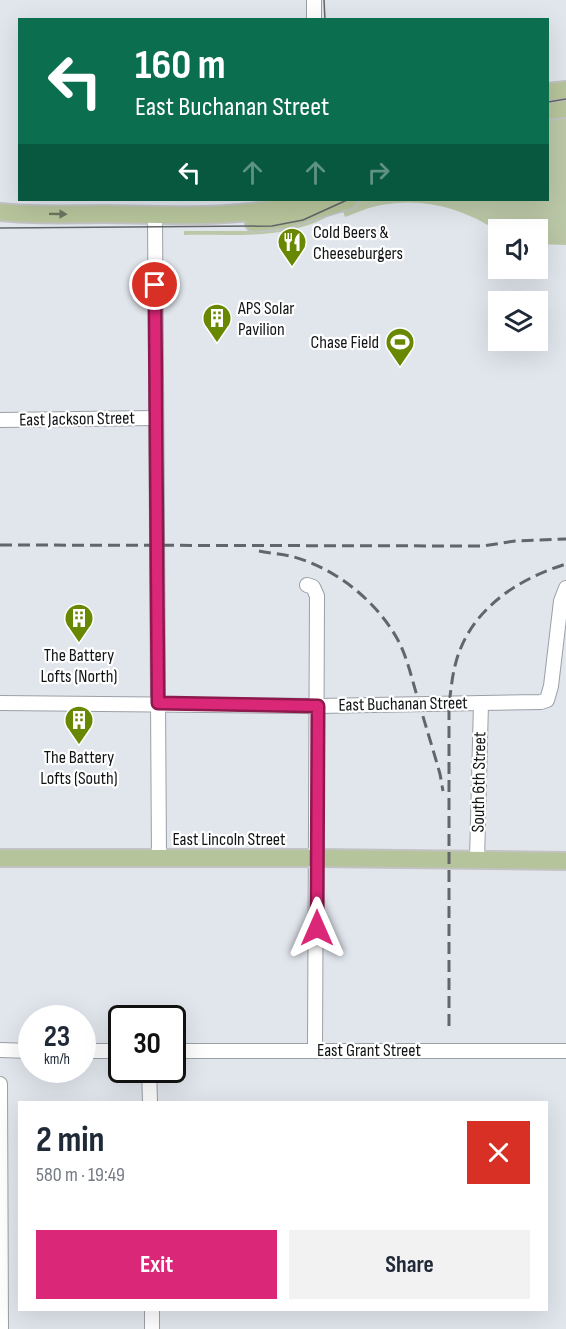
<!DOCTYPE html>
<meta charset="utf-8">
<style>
:root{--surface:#fff;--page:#f2f2f3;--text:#1f2937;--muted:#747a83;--accent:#db2777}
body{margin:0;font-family:"Sofia Sans Condensed",sans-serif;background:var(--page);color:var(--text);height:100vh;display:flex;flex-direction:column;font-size:22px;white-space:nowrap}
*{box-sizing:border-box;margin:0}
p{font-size:20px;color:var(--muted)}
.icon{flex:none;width:33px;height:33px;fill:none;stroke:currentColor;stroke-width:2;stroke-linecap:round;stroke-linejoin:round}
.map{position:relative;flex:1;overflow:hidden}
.details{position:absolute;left:18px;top:1101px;width:530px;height:210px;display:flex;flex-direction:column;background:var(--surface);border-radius:0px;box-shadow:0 6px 24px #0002}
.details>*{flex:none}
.top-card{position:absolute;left:18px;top:18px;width:531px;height:183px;border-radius:0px;box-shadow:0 6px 24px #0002;background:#0b6e4f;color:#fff;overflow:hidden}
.controls{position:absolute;left:488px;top:219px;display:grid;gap:12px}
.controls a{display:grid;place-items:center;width:60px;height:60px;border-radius:0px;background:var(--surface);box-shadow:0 6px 24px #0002;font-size:30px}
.speed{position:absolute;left:18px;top:1005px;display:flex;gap:12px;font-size:30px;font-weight:700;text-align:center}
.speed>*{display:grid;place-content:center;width:78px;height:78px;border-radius:50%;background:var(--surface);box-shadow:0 6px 24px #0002;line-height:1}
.speed small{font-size:15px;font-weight:400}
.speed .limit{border:3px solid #111;border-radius:9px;background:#fff;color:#111}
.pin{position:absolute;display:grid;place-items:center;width:51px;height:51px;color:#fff;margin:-26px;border:3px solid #fff;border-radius:50%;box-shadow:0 2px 6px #0007}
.me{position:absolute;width:66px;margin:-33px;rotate:0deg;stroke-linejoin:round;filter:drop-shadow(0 0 4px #0008)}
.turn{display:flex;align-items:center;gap:21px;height:126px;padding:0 18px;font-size:27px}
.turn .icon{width:78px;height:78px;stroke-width:2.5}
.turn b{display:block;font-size:42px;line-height:51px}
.lanes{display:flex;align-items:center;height:57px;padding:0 18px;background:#0003;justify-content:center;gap:30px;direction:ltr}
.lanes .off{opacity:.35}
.round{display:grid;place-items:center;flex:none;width:63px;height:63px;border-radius:0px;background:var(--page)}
.overview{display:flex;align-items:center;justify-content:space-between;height:102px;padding:0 18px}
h1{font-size:36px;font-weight:700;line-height:45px}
.button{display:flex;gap:12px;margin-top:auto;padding:12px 18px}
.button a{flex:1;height:69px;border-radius:0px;background:var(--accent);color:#fff;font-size:24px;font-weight:700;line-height:69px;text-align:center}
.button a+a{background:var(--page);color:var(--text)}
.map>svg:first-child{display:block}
</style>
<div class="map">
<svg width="566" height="1329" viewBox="0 0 566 1329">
<rect width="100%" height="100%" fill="#e1e6ed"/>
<g fill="#bbc8a7">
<path d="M566,114V245L537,244V230H498V231C462,208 424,197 381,205C369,207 356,213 345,217L342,209L359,200H548V115Z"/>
<path d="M323,215L325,218C281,240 232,234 184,235V231H277L307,222Z"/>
</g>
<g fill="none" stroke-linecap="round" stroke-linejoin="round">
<g stroke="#9ba0a6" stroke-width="16">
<g id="minor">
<polyline points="314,0 314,20"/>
<polyline points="155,214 159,859"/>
<polyline points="0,420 155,418"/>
<polyline points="307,585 313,587 317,596 315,1050"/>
<polyline points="0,703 318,706 541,702 547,700 551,686 561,601 566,588"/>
<polyline points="477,860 481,703"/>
<polyline points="0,1050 32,1051"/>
<polyline points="82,1051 122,1051"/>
<polyline points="172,1051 566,1051"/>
<polyline points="149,1070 150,1102"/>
<polyline points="0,1084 1,1329"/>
<polyline points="152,1310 152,1329"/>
</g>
</g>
<g stroke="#c1c2c2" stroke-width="20">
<g id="major">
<polyline points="548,92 566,90"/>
<polyline points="548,111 566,109"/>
<path d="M0,212C34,216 71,214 105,214C173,215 245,220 310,200"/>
<polyline points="254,223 284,220 349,200"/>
<polyline points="0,858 317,858 566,861"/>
</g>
</g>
<use href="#minor" stroke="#fff" stroke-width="14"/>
<use href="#major" stroke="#b6c49b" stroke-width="16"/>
<g stroke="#626569" stroke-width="1.5">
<polyline points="324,0 325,20"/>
<polyline points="548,102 566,99"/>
<polyline points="0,228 272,226 303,220 347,200"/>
</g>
<g stroke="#626569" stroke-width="3" stroke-dasharray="12 6" stroke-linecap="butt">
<polyline points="0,545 483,546 515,541 566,539"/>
<path d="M259,551C269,553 280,554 290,556C335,567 378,602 399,642C408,660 412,680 418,699C425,724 433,749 440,774L443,791"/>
<path d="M449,1026V704C451,690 452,676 456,662C470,610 517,579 566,564"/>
</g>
</g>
<defs><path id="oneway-solid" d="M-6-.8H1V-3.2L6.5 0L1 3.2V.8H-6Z" transform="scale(1.5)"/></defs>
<use fill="#6c745f" href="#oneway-solid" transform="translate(58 214) rotate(1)"/>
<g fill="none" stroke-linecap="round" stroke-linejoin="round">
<g stroke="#8e194d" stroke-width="15">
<polyline id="route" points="155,285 158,703 318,706 317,928"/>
</g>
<use href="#route" stroke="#db2777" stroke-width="10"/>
</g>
<defs>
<g id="restaurant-pin" transform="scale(1.5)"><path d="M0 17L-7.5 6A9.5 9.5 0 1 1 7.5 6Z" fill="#698802" stroke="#fff"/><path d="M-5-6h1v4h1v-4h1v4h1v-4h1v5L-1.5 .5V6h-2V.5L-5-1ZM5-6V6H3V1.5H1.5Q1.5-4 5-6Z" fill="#fff"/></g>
<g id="building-pin" transform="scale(1.5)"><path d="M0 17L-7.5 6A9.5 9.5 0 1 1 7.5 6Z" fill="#698802" stroke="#fff"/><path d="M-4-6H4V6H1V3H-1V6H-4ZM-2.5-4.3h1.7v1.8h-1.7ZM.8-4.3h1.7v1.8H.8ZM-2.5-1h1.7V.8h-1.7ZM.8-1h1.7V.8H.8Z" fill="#fff"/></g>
<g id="stadium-pin" transform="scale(1.5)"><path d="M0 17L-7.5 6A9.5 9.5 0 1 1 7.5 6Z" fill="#698802" stroke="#fff"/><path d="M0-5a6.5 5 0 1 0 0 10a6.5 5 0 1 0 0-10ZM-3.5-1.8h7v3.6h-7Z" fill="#fff"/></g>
</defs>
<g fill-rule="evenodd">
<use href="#restaurant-pin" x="292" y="242"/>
<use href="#building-pin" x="217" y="318"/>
<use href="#stadium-pin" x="400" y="342"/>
<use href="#building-pin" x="79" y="618"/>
<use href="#building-pin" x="79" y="720"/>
</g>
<g text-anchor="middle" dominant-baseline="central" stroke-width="4.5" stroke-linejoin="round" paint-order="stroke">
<g font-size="18" fill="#111315" stroke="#fff" text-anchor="start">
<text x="313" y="232">Cold Beers &amp;<tspan x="313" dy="21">Cheeseburgers</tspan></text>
<text x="238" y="308">APS Solar<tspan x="238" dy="21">Pavilion</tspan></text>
<text x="379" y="342" text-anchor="end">Chase Field</text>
<text x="79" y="655" text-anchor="middle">The Battery<tspan x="79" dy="21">Lofts (North)</tspan></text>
<text x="79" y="757" text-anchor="middle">The Battery<tspan x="79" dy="21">Lofts (South)</tspan></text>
</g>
<g font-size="18" fill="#111315" stroke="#fff">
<text transform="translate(77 419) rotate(-1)">East Jackson Street</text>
<text transform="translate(403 704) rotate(-1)">East Buchanan Street</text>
<text transform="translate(479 782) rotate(-89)">South 6th Street</text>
<text x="229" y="839">East Lincoln Street</text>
<text x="369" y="1050">East Grant Street</text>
</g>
</g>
</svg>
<div class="controls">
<a><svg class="icon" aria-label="sound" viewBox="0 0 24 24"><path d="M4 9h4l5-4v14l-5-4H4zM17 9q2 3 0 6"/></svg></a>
<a><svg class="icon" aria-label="layers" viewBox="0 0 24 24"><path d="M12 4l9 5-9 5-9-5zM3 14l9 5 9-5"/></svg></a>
</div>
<div class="speed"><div>23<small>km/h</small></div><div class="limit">30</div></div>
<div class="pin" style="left:155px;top:285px;background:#d93025"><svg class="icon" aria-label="arrive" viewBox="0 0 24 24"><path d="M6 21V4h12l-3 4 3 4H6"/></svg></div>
<svg class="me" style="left:317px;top:928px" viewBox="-20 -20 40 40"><path d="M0-17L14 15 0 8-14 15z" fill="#db2777" stroke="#fff" stroke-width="4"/></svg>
<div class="top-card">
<div class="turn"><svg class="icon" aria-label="left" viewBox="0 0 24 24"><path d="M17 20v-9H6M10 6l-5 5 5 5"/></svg><div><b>160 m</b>East Buchanan Street</div></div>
<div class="lanes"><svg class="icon" aria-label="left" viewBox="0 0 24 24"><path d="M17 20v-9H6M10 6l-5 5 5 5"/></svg><svg class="icon off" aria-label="ahead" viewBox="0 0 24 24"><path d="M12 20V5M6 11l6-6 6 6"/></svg><svg class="icon off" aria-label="ahead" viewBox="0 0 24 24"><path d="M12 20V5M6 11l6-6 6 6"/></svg><svg class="icon off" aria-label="right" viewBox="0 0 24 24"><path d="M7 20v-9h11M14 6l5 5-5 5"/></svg></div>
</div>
<section class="details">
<div class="overview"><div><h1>2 min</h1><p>580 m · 19:49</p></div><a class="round" style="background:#d93025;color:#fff"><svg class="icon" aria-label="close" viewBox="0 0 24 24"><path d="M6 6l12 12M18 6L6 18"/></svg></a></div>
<div class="button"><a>Exit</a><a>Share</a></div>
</section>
</div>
